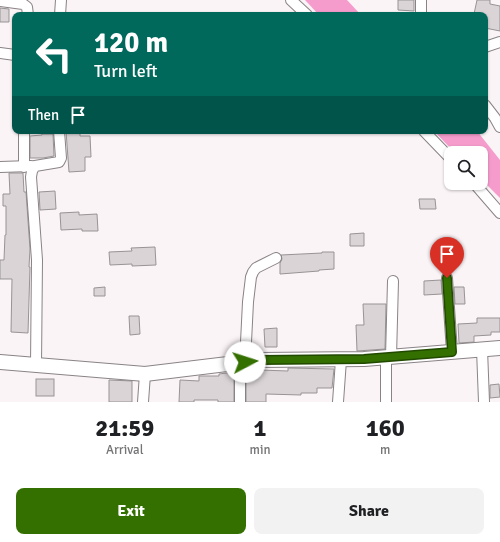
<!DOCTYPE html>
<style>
:root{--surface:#fff;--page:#f2f2f2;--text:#202124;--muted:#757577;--accent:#347000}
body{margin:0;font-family:Signika,sans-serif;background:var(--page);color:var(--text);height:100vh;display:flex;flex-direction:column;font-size:15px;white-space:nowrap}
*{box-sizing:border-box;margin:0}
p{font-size:13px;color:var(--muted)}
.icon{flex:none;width:22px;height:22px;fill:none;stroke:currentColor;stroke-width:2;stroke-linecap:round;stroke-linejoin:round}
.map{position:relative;height:402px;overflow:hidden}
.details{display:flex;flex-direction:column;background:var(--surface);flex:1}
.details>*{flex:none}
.top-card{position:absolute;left:12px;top:12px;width:476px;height:122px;border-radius:8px;box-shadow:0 1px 3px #0004;background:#00695c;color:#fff;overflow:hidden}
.tools{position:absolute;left:444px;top:146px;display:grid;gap:8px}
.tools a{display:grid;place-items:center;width:44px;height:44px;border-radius:8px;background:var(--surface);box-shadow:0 1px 3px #0004;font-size:20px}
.pin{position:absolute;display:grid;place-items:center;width:34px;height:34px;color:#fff;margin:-41px -17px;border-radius:50% 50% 50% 0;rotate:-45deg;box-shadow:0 0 4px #0007}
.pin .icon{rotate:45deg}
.me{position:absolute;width:44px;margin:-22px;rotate:85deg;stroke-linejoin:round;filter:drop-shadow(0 0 3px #0008)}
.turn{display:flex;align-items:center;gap:14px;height:84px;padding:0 16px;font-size:18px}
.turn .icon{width:52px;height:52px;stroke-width:2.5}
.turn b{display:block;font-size:28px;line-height:34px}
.then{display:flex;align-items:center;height:38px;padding:0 16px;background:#0003;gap:8px;font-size:15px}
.eta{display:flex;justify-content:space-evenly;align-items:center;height:68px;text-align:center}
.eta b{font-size:24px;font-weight:800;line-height:28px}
.primary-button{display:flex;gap:8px;margin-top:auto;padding:8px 16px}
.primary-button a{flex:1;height:46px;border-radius:8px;background:var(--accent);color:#fff;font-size:16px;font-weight:800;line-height:46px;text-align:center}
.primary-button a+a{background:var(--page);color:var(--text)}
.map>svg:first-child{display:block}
</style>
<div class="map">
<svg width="500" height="402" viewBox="0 0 500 402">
<rect width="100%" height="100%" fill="#fbf4f7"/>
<g fill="#f59ccd">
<polygon points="305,0 347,0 361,15 319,15"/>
<polygon points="434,131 477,131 500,160 500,198 481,179 481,153 455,153"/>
</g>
<g fill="#dad4d7" stroke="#989395">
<polygon points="398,0 414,0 414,11 398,10"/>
<polygon points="477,0 490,0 490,4 500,6 500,31 485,28 485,15 474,14"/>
<polygon points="0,8 9,9 9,22 0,22"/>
<polygon points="66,131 80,131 80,136 90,136 91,157 85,157 85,171 69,172"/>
<polygon points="42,134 53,134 54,156 43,158 30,158 30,136 42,135"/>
<polygon points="9,173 23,173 24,192 26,192 30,249 29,267 30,267 28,333 11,332 12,279 0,279 0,260 4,260 5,235 6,235 6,206 3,206 3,194 10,194"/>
<polygon points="55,191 56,209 40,210 39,192"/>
<polygon points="419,199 435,199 436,209 420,209"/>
<polygon points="79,212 79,215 97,214 98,231 82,231 82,229 61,230 60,213"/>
<polygon points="364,233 364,246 350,246 350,234"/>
<polygon points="155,247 156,265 132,266 132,264 110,265 109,252 132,251 131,248"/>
<polygon points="322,252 334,252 334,269 319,270 319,271 280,274 280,263 282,259 281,255 322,253"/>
<polygon points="441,280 442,294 424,295 424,281"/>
<polygon points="105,287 105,296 94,296 94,288"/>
<polygon points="454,287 464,287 465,304 455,304"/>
<polygon points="363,304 386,304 385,349 357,351 356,325 364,325"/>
<polygon points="129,316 139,316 140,334 130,335"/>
<polygon points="477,318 500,318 500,332 491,332 491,335 474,336 474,342 459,343 458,324 477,323"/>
<polygon points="277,328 277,347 265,347 264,329"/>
<polygon points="288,368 334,369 332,388 317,388 317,393 301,393 301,395 266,394 266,402 246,402 246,370 260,369 260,370 288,371"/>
<polygon points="234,372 234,402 218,402 218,400 194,400 194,402 179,402 180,380 199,381 199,376 219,376 219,374"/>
<rect x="36" y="379" width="18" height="17"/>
<polygon points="109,380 132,381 132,402 109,402"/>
<polygon points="499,384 500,397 490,398 490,385"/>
</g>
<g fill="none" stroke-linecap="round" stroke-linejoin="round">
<g stroke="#898386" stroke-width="12">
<g id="street">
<polyline points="291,0 307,15"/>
<polyline points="421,0 421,15"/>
<polyline points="0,1 23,4 27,7 28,15"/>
<polyline points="60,15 61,0"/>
<polyline points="485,47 500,42"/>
<polyline points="0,53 15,55"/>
<polyline points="485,105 495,118 500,127"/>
<polyline points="424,131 451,159"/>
<polyline points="0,167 31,166"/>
<polyline points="24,167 24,131"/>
<polyline points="474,183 500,213"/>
<polyline points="447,278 452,352"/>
<polyline points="482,349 484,402"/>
<polyline points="391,357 393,281"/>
<polyline points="245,362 248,302 251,277 253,272 256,268 276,258"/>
<polyline points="240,363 240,402"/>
<polyline points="36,365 37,260 31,177 32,171 35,166 59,162 61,158 59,131"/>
<polyline points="143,402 145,374"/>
<polyline points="338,402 341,360"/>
<polyline points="386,402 386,358"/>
</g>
</g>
<g stroke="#898386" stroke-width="16">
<polyline id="secondary" points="0,362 145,374 260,360 364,359 500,348"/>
</g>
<use href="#street" stroke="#fff" stroke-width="10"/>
<use href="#secondary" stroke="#fff" stroke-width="14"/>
</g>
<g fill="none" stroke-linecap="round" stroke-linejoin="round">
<g stroke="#224900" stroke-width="10">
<polyline id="route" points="245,362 260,360 364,359 452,352 447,278"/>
</g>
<use href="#route" stroke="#347000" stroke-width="7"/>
</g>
</svg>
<div class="tools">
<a><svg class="icon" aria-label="search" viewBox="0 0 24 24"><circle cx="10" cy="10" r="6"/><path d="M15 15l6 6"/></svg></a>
</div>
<div class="pin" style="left:447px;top:278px;background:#d93025"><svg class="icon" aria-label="arrive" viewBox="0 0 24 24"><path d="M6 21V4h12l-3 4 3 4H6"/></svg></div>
<svg class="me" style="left:245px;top:362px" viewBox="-20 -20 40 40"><circle r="19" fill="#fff"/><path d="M0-13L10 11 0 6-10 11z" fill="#347000"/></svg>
<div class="top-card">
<div class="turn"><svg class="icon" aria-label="left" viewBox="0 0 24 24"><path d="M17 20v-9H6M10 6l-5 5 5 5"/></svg><div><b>120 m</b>Turn left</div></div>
<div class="then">Then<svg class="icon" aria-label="arrive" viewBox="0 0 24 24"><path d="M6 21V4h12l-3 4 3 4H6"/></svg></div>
</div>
</div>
<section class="details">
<div class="eta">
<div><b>21:59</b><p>Arrival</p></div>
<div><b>1</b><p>min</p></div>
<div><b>160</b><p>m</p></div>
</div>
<div class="primary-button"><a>Exit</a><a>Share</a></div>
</section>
